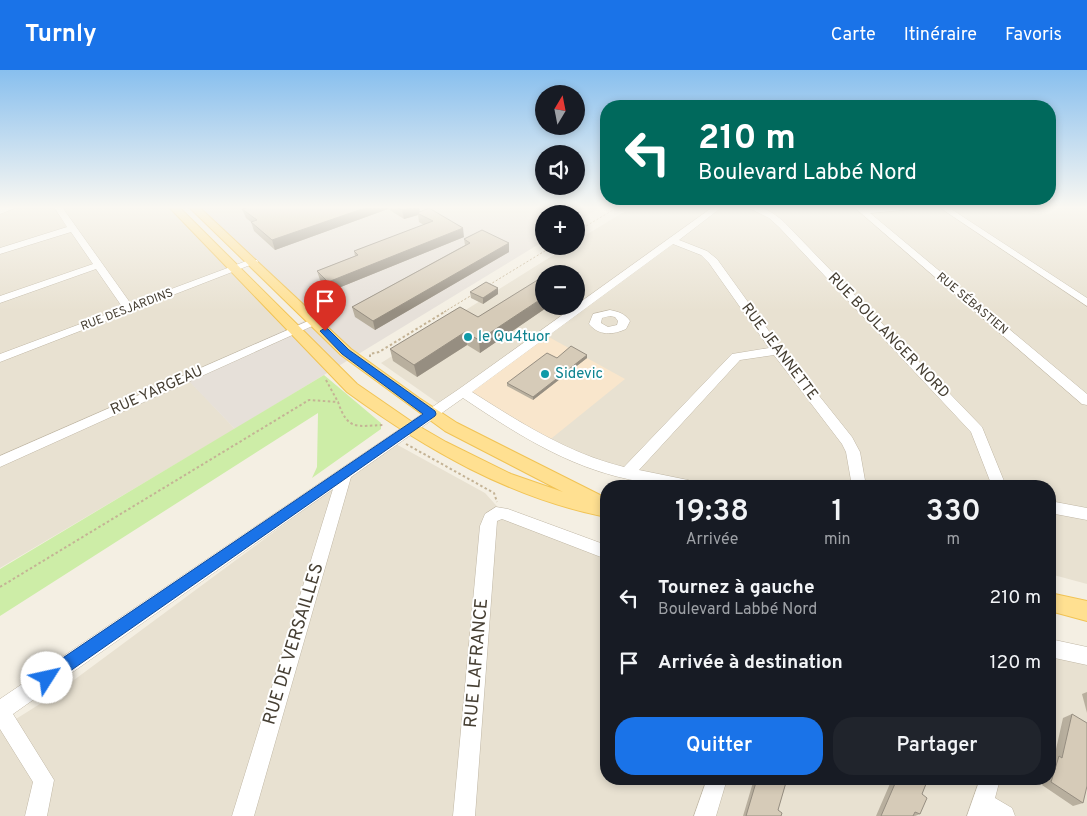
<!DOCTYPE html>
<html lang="fr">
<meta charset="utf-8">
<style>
:root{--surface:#171b24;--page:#20242c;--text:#f1f3f6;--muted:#9ea1a6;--accent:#1a73e8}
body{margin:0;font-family:Overpass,sans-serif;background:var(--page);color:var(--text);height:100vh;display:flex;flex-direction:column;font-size:19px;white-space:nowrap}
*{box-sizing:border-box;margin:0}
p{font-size:16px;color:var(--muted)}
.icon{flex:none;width:28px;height:28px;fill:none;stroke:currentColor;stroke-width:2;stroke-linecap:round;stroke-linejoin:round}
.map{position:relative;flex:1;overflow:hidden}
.panel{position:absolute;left:600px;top:410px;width:456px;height:305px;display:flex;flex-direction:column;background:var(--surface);border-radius:20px;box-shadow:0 2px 8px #0003}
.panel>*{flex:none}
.hud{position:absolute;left:600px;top:30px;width:456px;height:105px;border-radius:20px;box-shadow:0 2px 8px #0003;background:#00695c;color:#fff;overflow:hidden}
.needle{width:32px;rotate:10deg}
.tools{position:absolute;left:535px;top:15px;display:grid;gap:10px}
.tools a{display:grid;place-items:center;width:50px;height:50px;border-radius:50%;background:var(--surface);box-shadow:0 2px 8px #0003;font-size:25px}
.pin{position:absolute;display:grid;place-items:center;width:42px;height:42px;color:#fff;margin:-51px -21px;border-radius:50% 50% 50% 0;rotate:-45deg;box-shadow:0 0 5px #0007}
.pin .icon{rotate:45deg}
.me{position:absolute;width:55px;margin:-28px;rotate:55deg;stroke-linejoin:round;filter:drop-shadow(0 0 4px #0008)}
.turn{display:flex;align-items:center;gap:18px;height:105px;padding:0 15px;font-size:22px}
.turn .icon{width:65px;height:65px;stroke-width:2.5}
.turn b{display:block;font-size:35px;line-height:42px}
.eta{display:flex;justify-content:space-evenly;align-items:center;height:85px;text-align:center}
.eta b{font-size:30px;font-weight:600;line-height:35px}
.action{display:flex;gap:10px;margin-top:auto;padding:10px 15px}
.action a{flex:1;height:58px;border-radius:20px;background:var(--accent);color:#fff;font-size:20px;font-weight:600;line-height:58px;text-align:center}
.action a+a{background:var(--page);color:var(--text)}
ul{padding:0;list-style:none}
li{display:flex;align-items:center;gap:15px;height:65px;padding:0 15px}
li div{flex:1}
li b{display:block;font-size:19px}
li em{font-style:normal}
header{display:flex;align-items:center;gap:30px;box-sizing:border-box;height:70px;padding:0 25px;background:var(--accent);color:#fff}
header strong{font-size:24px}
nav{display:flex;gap:28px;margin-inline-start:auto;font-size:18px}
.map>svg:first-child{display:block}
</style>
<header>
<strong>Turnly</strong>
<nav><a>Carte</a><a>Itinéraire</a><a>Favoris</a></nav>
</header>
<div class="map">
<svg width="1087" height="746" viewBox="0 0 1087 746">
<rect width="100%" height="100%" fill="#f4efe3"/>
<g fill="#e8e1d1" fill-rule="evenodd">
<polygon points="0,137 172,137 290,258 185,306 235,359 0,498"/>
<path d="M632,137H1087V514L1050,504V416H680L610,397L547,372V266L445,338L381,293L568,176H576V171ZM544,204H576V236H544Z"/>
<polygon points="394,373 485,423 503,443 606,482 606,709 1050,709 1050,579 1087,591 1087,746 0,746 0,659 51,627"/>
</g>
<polygon fill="#f9e6cc" points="547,266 625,309 547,372 468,322"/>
<polygon fill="#e6e0d9" points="199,137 601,137 576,152 576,144 544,144 544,171 235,359 184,306 315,246"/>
<polygon fill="#cdeda7" points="324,305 381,353 381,359 312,408 317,397 318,343 0,546 0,499"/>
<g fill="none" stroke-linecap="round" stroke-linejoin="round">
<g stroke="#c0b7a5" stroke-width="1">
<g id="minor">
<polygon points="6,137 18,137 0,144 0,138"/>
<polygon points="54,137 62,137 131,234 249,190 257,190 258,192 0,292 0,284 123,238 96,199 0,233 0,226 93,194 71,162 0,184 0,178 67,157"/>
<path d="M713,137H722L679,170L707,181L717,189L781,278L852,367L860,382L866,416H852L846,382L842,374L774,285L740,290L639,400L688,410L693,412L695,416C600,416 539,379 463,328L351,407L254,746H232L333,419L13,644L54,710L47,746H25L33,712L0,659V629L459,319ZM673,174L701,185L709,193L769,278L732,284L624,397C567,383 521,353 472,322Z"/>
<path d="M747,137C762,135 774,143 785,153L982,357L1006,416H992L971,362L779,157L769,148Z"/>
<polygon points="854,137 908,137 904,140 870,143 1087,324 1087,335 1082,334"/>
<polygon points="939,137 948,137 1087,228 1087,236"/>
<path d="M610,240C619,242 624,243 630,251L626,259C613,265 599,266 589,254L593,244ZM610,246L615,247L618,251L617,255L608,257L601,253L602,248Z"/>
<polygon points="315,248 319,249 321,251 319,253 0,397 0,386"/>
<polygon points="1050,431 1087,438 1087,450 1050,443"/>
<polygon points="496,437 508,439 606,475 606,489 502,449 497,451 475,746 453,746 480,456 485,444"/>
<polygon points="1050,569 1087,577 1087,595 1050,587"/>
<polygon points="707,709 727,709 716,746 694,746"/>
<polygon points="980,709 1000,709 995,728 1012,738 1015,746 967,746"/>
</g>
</g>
<g stroke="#f1c354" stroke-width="2">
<g id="major">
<path d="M169,137H179L357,314L415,354L446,372L511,404L563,422L445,361L341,285L189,137H199L351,279L419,328L457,353L606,428V447C510,428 425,379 347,322Z"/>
<polygon points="1050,523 1087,531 1087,551 1050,541"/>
</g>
</g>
<g stroke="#c4b395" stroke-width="1" stroke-dasharray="2 2" stroke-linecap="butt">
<polyline points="576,162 618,137"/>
<polyline points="489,215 553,176"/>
<polyline points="444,242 472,225"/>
</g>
<g stroke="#c4b395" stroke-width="2" stroke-dasharray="2.5 2.5" stroke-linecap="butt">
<polyline points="370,287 370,284 379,282 446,241"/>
<polyline points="326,310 338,332"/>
<polyline points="406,374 494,423 497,432"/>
<path d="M0,517L309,330L338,332C348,361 356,356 384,355"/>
</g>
<use href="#minor" fill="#fff" fill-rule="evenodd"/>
<use href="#major" fill="#ffe091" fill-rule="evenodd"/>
</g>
<g fill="#b8af9e">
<polygon points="250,137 419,137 420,142 464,167 331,221 320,210 317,201 355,186 354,181 424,155 419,152 418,145 404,149 388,139 275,180 254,161 251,152 246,148 242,139"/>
<polygon points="464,169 509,173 509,182 375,260 355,247 352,237 465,175"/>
<polygon points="470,222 498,224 483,234 471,228"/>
<polygon points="544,236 549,236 480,283 467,275 417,307 393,291 390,279 478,247"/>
<polygon points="557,288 587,288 533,330 507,316 507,313"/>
<polygon points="1087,622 1087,643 1082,624"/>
<polygon points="1072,644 1083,733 1073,736 1042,715 1044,709 1050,709 1050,690 1054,688 1063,648"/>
<polygon points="754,709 787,709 778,740 781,746 743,746"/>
<polygon points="892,709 928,709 922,724 920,744 915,746 876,746"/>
</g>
<g fill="#968e81">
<polygon points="368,137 387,137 388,139 275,180 272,170"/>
<polygon points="413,137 419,137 420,144 417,143 418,145 404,149 402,140"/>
<polygon points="463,158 464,167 331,221 328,212"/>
<polygon points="509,173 509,182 375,260 373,251"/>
<polygon points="498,218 498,224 483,234 483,228"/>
<polygon points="544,227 544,236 549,236 480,283 479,270"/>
<polygon points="465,262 467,275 417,307 414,295"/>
<polygon points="587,285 587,288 533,330 533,327"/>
</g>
<g fill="#d6cbb8" stroke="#968e81">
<polygon points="250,137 368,137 272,170 251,152 257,150 242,139"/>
<polygon points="396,137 413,137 402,140"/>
<polygon points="429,138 463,158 328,212 317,201 358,185 354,181 433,151 417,143"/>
<polygon points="482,160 509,173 373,251 352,237 470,173 464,169"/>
<polygon points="544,206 544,227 479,270 465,262 414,295 390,279 460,237 478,247"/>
<polygon points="486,212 498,218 483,228 470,222"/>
<polygon points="571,276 587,285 533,327 507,313 547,283 557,288"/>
<polygon points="1072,644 1087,653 1087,716 1083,733 1051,712 1059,686 1062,688"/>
<polygon points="757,709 787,709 778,740 782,743 781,746 746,746"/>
<polygon points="897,709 928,709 922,724 927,728 920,744 915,742 913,746 881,746"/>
</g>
<linearGradient id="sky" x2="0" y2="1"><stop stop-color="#88bfee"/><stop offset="0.57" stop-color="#faf8f2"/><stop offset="1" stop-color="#faf8f2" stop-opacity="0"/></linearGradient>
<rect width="1087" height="241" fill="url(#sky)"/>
<polygon fill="#1a73e8" stroke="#114b97" points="325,258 328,259 349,280 435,341 436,344 435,346 53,613 47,616 42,613 40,608 42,602 423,344 342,284 320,261"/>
<g fill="#0f9aa8" stroke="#fff" stroke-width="2">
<circle cx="468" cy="267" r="5"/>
<circle cx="545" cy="304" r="5"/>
</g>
<g text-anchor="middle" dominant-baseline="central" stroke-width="4" stroke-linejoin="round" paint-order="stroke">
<g font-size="12" fill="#463f33" stroke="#fff">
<text transform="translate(972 234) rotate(40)">RUE SÉBASTIEN</text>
<text transform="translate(127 240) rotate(-21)">RUE DESJARDINS</text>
</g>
<g font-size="15" fill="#463f33" stroke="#fff">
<text transform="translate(888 266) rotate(46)">RUE BOULANGER NORD</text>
<text transform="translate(779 282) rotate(53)">RUE JEANNETTE</text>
<text transform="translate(157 321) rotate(-24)">RUE YARGEAU</text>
</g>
<g font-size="15" fill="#0d838f" stroke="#fff" text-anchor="start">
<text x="478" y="267">le Qu4tuor</text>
<text x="555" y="304">Sidevic</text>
</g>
<g font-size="18" fill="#463f33" stroke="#fff">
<text transform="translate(294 574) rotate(-73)">RUE DE VERSAILLES</text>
<text transform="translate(477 593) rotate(-85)">RUE LAFRANCE</text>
</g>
</g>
</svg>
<div class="tools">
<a><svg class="needle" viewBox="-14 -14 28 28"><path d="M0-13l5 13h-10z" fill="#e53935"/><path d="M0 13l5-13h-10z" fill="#9ea1a6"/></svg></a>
<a><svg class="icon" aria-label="sound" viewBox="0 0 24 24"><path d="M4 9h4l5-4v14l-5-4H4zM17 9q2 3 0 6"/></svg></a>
<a>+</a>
<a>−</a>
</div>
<div class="pin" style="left:325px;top:261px;background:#d93025"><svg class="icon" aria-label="arrive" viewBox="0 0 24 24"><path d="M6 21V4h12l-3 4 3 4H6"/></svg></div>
<svg class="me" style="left:47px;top:608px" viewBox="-20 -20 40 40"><circle r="19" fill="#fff"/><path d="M0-13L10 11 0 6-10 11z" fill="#1a73e8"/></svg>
<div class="hud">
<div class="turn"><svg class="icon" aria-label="left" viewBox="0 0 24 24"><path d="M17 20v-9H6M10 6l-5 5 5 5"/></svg><div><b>210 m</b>Boulevard Labbé Nord</div></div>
</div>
<section class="panel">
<div class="eta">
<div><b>19:38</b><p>Arrivée</p></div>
<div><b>1</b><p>min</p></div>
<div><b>330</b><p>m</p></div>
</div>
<ul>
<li><svg class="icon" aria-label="left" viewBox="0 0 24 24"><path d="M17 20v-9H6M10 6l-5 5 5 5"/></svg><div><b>Tournez à gauche</b><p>Boulevard Labbé Nord</p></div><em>210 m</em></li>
<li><svg class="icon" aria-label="arrive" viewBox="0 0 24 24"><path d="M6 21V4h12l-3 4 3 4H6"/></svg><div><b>Arrivée à destination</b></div><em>120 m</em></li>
</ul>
<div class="action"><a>Quitter</a><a>Partager</a></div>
</section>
</div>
